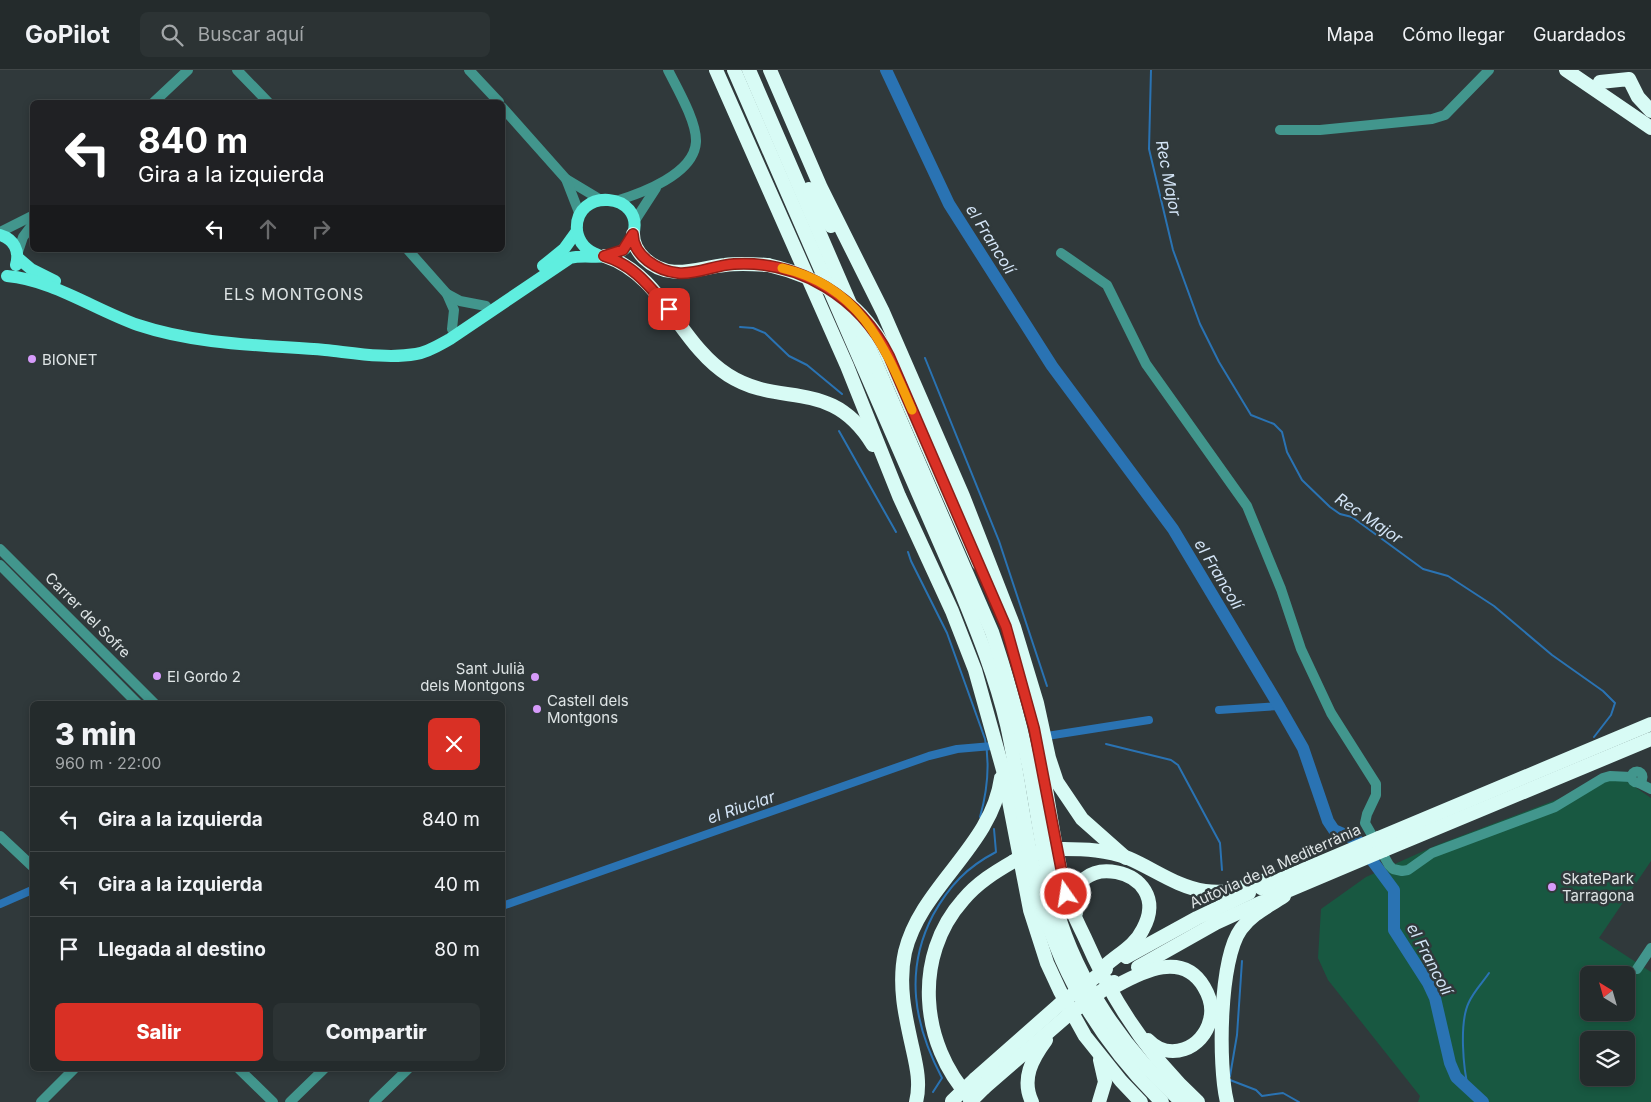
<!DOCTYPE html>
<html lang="es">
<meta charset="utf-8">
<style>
:root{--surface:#242b2c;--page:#2c3334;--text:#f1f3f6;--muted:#a3a7a9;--line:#414748;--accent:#d93025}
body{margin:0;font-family:Inter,sans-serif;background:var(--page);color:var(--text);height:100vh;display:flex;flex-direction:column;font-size:19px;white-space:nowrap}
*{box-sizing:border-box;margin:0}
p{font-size:16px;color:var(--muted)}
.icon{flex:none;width:28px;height:28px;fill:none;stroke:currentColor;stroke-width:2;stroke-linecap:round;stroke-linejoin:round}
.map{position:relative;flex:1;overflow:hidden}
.panel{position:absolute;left:30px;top:631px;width:475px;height:370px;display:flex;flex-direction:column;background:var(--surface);border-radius:8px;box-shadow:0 2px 8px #0003,0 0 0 1px var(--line)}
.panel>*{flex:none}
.guide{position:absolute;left:30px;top:30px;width:475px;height:152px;border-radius:8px;box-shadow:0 2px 8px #0003,0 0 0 1px var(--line);background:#202124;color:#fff;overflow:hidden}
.needle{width:32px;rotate:323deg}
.tools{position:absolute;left:1580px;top:896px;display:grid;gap:10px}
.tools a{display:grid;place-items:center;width:55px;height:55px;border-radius:8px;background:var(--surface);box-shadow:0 2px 8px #0003,0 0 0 1px var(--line);font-size:25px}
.pin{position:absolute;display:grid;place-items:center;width:42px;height:42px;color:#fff;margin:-21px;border-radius:10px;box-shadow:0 2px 8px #0006}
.me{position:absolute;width:55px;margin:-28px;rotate:347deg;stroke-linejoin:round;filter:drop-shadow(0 0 4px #0008)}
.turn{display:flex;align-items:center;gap:18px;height:105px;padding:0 25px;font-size:22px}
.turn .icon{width:65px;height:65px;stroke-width:2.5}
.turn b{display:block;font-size:35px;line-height:42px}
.lanes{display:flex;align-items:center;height:48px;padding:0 25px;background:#0003;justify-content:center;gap:25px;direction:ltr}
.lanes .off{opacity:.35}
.round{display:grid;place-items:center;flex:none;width:52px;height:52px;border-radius:8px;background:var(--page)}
.summary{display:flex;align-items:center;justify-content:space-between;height:85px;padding:0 25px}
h1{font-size:30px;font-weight:800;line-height:38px}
.action{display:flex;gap:10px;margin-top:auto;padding:10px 25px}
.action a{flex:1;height:58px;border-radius:8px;background:var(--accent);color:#fff;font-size:20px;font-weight:800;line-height:58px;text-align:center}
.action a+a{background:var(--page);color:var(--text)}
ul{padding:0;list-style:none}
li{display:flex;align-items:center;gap:15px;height:65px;padding:0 25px;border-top:1px solid var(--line)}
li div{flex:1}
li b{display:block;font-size:19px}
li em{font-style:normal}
header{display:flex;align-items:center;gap:30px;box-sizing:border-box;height:70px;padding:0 25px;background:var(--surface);border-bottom:1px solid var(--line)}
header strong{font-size:24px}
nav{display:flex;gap:28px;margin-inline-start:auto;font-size:18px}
.search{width:350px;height:45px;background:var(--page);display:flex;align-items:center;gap:12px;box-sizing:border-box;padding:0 18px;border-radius:8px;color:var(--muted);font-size:19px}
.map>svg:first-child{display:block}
</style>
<header>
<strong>GoPilot</strong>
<div class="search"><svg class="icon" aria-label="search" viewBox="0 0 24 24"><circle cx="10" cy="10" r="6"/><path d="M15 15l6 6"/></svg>Buscar aquí</div>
<nav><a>Mapa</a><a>Cómo llegar</a><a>Guardados</a></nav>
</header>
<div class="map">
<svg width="1651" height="1032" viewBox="0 0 1651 1032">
<rect width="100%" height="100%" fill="#30393b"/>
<path fill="#185841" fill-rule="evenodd" d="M1619,706L1651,728V791L1599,868L1651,902V1032H1418L1420,1026L1328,910L1318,888L1321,839L1366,807L1437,775ZM1589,905H1626V942H1589ZM1589,970H1626V1008H1589Z"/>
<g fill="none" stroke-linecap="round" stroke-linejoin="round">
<g stroke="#2a73b3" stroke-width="2">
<polyline points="1151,0 1149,79 1173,180 1200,254 1219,292 1251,345 1274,354 1282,362 1287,382 1302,410 1330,437 1340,444 1352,447 1423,499 1448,506 1494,536 1552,585 1603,621 1615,633 1611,645 1594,667"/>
<polyline points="740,257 753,258 765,263 789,286 807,295 842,324"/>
<polyline points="925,288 999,471 1047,616"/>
<polyline points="839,361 896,462"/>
<path d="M908,482L911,491L947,563L985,669C990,694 987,722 980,747"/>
<polyline points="1106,674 1171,690 1178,695 1220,773 1222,800"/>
<polyline points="1230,1006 1237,965 1242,891"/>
<polyline points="1230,1010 1256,1020 1262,1026 1283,1023 1299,1032"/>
<path d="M1469,1021C1463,999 1459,952 1469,932C1474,921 1483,912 1489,903"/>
<path d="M933,1022L942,1008C914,955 904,901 933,845C949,816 967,797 996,782L994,759"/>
</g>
<g stroke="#2a73b3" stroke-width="8">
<polyline points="1219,640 1279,636"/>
<polyline points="1047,666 1149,650"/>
<polyline points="0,834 32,820"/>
<polyline points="502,836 929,686 957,679 992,676"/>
</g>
<polyline stroke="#2a73b3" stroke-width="12" points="886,0 949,134 1052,296 1173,459 1279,636 1303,678 1328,751 1334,760 1357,770 1394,820 1394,860 1428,913 1435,928 1450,993 1456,1007 1483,1032"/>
<g stroke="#42968d" stroke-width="10">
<polyline points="237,0 268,32"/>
<polyline points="469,0 499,32"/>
<polyline points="154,32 188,0"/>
<polyline points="502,37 566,109 601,130"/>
<polyline points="1280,60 1320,60 1432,49 1445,45 1489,0"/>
<polyline points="566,109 580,145"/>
<path d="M616,131C642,123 694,104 696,72C697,52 677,18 668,0"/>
<polyline points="634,152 656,118"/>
<polyline points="0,162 32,146"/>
<polyline points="408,180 447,224 454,240 452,259"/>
<polyline points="18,182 23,167 32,155"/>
<polyline points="1061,183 1107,215 1146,294 1247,436 1281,519 1301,579 1331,643 1376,714 1376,725 1367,744 1365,753 1389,795 1393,799 1402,801 1408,800 1432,783 1555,737 1603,708 1610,706 1631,707"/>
<polyline points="447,224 460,231 486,236"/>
<polyline points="0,479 155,634"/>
<polyline points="0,495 138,634"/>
<circle cx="1637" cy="707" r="5.5"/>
<polyline points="1639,713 1651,719"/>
<polyline points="0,766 32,796"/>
<polyline points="1637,899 1651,878"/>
<polyline points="239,999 273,1032"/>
<polyline points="41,1032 74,999"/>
<polyline points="290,1032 324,999"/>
<polyline points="374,1032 408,999"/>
</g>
<g stroke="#5feedf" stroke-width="12">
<path d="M0,165C14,169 20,181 16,195"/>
<polyline points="18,188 31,199 55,211"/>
<polyline points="543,196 564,179 577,161"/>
<path d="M7,206C53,210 95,240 138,255C198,275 263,275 325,280C354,283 387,289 416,284C429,282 439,275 450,269L570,188C585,184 602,190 616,184C624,181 630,174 633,165C646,122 573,116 577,161C579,173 587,181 598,185"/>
</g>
<g stroke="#d8fbf5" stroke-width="14">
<polyline points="716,0 847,296 899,426 952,541 975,600 1003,700 1030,840 1047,893 1060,921 1085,966 1121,1011 1141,1032"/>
<path d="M734,0L960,519C978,563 996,608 1007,655C1020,713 1025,773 1041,830C1062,908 1105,976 1162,1032"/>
<path d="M749,0L992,562C1007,607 1020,651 1029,697C1038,744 1043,792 1056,838C1078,913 1124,980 1182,1032"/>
<polyline points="770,0 821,118 883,242 963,426 1014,557 1037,633 1049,688 1057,712 1082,749 1126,788"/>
<polyline points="1566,0 1651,58"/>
<polyline points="1600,12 1629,9 1638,27 1651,41"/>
<polyline points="809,119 831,156"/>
<path d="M633,164C633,174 637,181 644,188C669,212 696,198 725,195C739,193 753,194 768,195"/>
<path d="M605,186C663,205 679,274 728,305C781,339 831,306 873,375"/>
<polyline points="882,273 979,494"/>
<path d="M1040,685C1049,731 1054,778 1066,823C1070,839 1078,853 1085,868C1112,930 1148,986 1198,1032"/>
<polyline points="1379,768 1651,654"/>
<path d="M1063,779C1085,779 1107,780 1128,788C1154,799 1177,817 1205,821C1237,825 1245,813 1272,809"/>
<polyline points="1384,780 1651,669"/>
<path d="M1076,843C1061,776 1177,796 1143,859C1135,876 1118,884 1105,896"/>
<polyline points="1126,887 1197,848 1249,823"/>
<polyline points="1138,897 1216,853 1262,832"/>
<path d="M1116,916C1143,901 1183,881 1204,917C1210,927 1213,939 1210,950C1203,979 1169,992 1148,970"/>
<polyline points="975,1009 1060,934"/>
<polyline points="984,1018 1067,946"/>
<path d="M970,1028C920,974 913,886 963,830C977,813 995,802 1014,791"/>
<path d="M916,1032C921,1013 916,994 912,976C905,945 898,914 905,882C921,816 992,776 1001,708"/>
<path d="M1032,1032C1021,1009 1032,989 1046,970"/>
<polyline points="1099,1032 1105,1012 1100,990"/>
<path d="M1227,1032C1218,996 1219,889 1241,859C1253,843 1268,837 1284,826"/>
</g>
<g stroke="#d8fbf5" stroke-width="14">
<path d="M768,195C816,206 857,230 882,273"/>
<polyline points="1014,791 1037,783 1063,779"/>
<polyline points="1261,818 1379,768"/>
<polyline points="1268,829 1384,780"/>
<polyline points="1060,934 1106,899"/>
<polyline points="1067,946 1114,912"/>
<polyline points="952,1031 975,1009"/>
<polyline points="970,1032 984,1018"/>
</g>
</g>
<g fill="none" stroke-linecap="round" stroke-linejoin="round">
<g stroke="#8d1f18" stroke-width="12">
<path id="route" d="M669,239C649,216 634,195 604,186L623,180L633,164C633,186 658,201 678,203C696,205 715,195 734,194C800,190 860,228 889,286L1006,557L1034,658L1066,824"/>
</g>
<use href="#route" stroke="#d93025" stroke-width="9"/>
<path stroke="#f59e0b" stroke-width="9" d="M782,198C860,216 884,275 912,340"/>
</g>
<g fill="#d69bfa" stroke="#30393b" stroke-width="2">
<circle cx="32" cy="289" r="5"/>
<circle cx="157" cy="606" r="5"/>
<circle cx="535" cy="607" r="5"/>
<circle cx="537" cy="639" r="5"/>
<circle cx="1552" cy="817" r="5"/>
</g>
<g text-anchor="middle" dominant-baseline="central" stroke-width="5" stroke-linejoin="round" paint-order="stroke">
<g font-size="15" fill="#dee4e5" stroke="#30393b" text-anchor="start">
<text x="42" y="289">BIONET</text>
<text x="525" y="598" text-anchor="end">Sant Julià<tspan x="525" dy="17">dels Montgons</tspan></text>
<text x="167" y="606">El Gordo 2</text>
<text x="547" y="630">Castell dels<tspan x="547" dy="17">Montgons</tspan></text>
<text x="1562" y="808">SkatePark<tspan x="1562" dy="17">Tarragona</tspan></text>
</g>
<g font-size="15" fill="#dee4e5" stroke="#30393b">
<text transform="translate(88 545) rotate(45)">Carrer del Sofre</text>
<text transform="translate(1275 796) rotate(-24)">Autovia de la Mediterrània</text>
</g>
<g font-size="16" font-style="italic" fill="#d4e5f7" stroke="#30393b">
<text transform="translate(1169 108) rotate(79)">Rec Major</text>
<text transform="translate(991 169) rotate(58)">el Francolí</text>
<text transform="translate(1369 448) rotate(34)">Rec Major</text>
<text transform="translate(1219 504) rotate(59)">el Francolí</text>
<text transform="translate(741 737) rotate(-19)">el Riuclar</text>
<text transform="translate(1430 889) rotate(62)">el Francolí</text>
</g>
<g font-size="16" letter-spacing="1" fill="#dee4e5" stroke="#30393b">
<text x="294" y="224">ELS MONTGONS</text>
</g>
</g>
</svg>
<div class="tools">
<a><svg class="needle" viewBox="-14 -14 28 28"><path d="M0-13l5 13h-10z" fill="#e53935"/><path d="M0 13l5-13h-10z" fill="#a3a7a9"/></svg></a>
<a><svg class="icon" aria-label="layers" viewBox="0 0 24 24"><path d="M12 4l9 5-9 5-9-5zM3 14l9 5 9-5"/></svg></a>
</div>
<div class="pin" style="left:669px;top:239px;background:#d93025"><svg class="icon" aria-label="arrive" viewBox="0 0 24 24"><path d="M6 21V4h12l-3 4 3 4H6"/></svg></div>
<svg class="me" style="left:1066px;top:824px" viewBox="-20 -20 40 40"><circle r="17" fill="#d93025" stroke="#fff" stroke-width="3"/><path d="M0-11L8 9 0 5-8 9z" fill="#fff"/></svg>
<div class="guide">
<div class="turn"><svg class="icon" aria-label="left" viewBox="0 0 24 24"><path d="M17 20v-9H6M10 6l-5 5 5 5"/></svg><div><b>840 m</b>Gira a la izquierda</div></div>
<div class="lanes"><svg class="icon" aria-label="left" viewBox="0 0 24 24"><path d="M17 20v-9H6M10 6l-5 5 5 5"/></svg><svg class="icon off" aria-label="ahead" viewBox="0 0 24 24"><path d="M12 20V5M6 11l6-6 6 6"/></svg><svg class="icon off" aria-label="right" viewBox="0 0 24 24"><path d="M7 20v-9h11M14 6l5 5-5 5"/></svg></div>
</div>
<section class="panel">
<div class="summary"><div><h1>3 min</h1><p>960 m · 22:00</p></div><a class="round" style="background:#d93025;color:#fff"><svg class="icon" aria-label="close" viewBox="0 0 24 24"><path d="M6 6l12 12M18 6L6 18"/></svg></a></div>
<ul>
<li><svg class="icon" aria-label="left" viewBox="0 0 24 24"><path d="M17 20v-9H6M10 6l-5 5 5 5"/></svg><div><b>Gira a la izquierda</b></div><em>840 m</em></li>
<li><svg class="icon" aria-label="left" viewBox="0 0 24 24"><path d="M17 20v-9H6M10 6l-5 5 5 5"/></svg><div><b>Gira a la izquierda</b></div><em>40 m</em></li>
<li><svg class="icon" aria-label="arrive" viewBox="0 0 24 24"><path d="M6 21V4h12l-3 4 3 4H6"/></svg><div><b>Llegada al destino</b></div><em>80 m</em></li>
</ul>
<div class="action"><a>Salir</a><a>Compartir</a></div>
</section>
</div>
